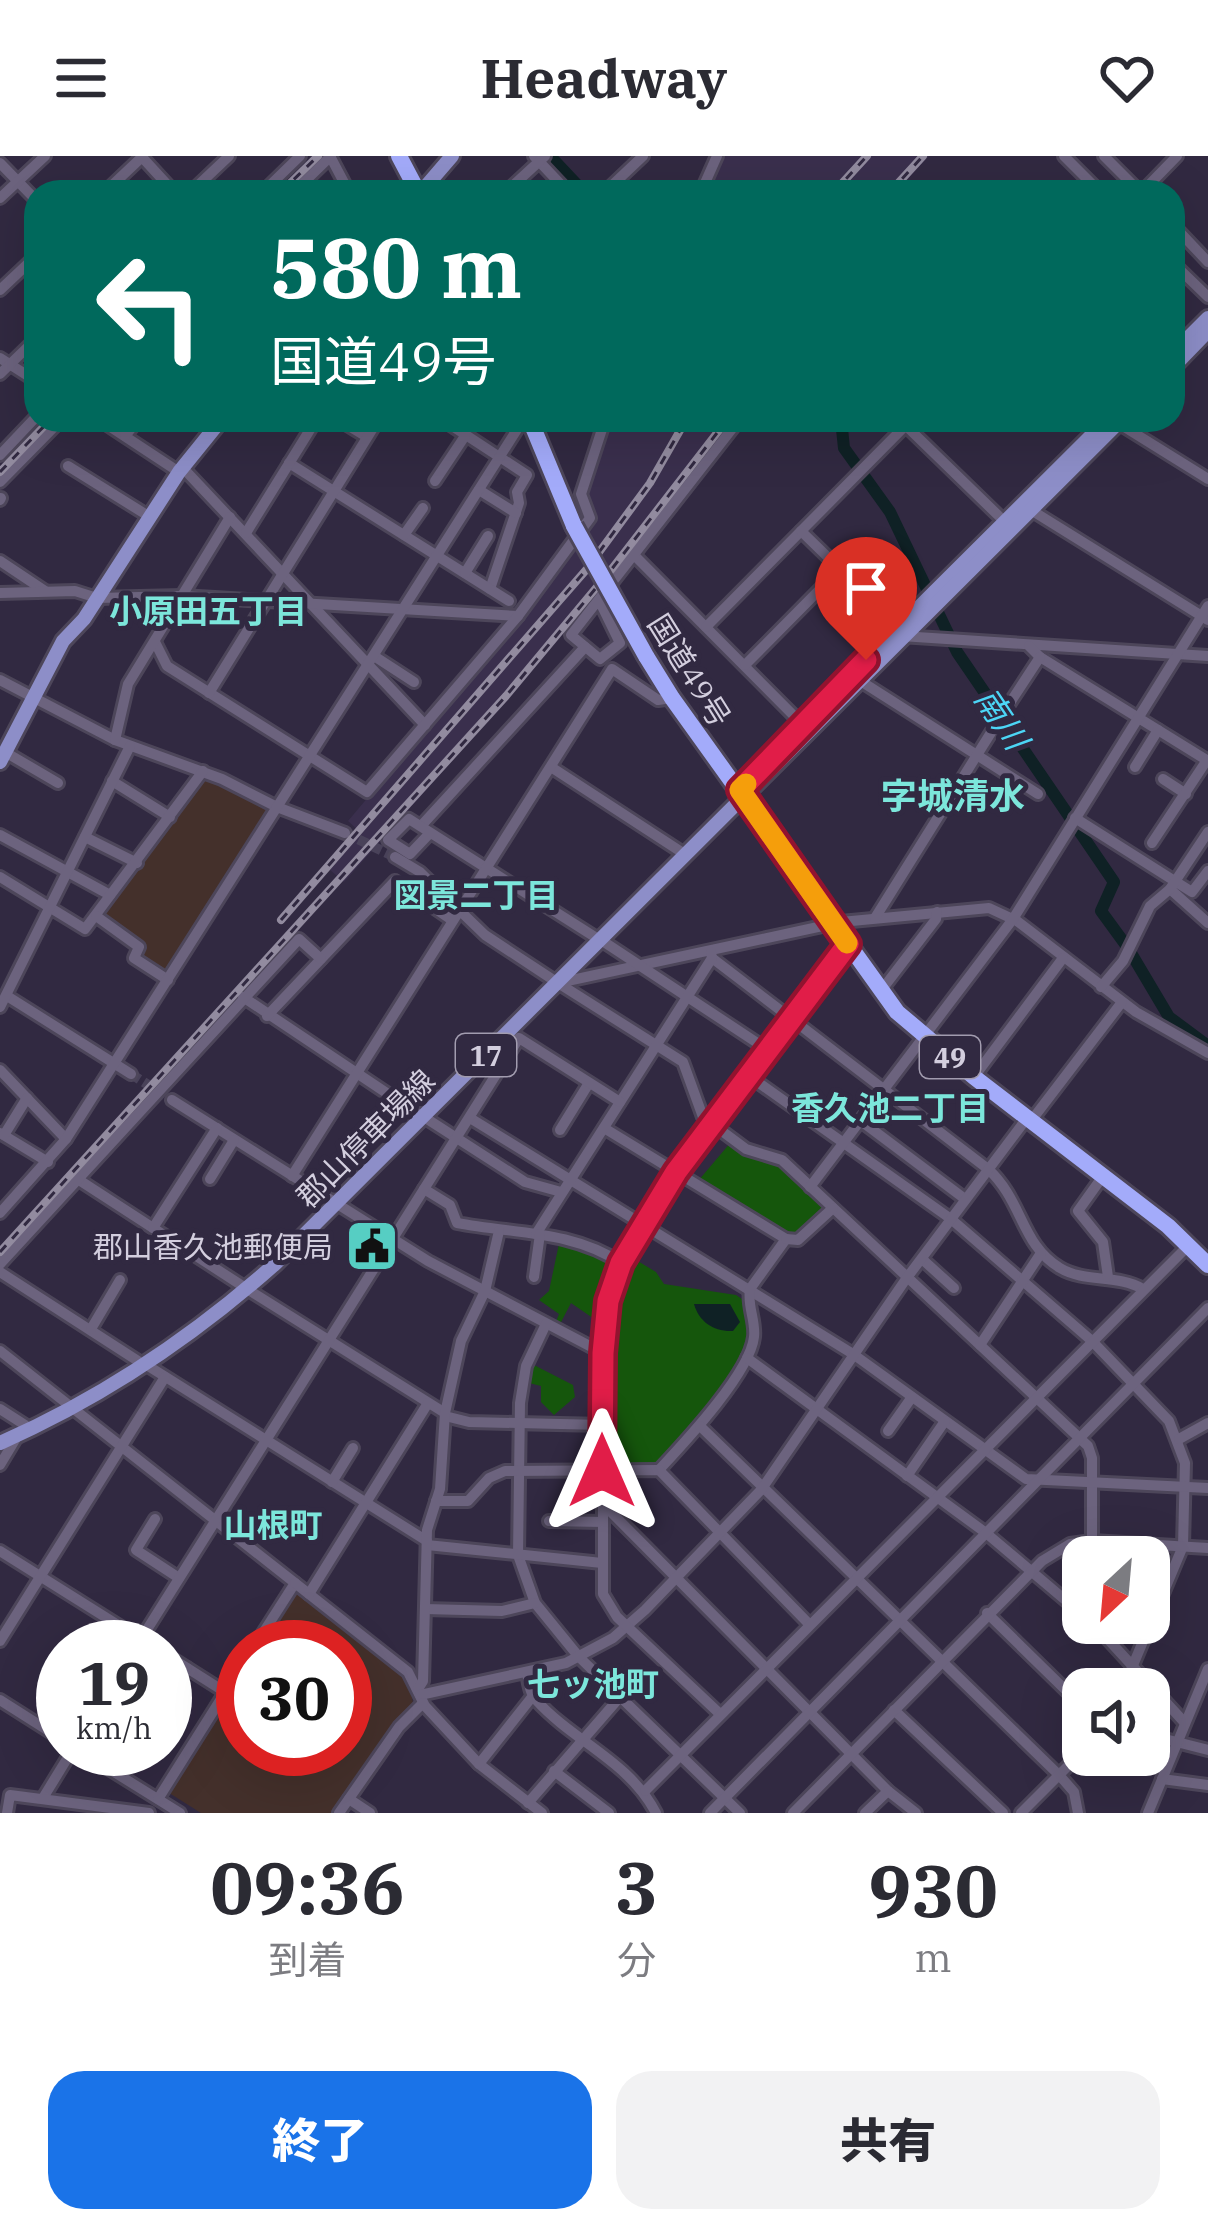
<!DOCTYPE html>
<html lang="ja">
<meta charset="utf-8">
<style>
:root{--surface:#fff;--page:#f2f2f3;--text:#2b2b33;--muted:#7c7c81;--accent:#1a73e8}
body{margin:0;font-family:"IBM Plex Serif","Noto Sans JP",serif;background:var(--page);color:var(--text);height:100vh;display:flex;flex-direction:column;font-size:45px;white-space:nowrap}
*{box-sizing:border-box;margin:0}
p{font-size:39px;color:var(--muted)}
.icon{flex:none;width:66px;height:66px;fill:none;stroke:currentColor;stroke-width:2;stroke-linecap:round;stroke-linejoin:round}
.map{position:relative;height:1657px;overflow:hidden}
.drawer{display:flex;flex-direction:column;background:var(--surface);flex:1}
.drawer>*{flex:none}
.top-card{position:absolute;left:24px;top:24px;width:1161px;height:252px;border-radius:36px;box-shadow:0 12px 48px #0002;background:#00695c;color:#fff;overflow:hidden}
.needle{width:78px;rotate:206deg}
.controls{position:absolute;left:1062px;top:1380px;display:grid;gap:24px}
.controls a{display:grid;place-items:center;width:108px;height:108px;border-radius:24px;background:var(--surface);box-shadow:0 12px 48px #0002;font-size:60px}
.speed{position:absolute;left:36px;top:1464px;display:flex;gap:24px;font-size:60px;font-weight:700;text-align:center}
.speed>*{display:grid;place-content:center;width:156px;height:156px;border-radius:50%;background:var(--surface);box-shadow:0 12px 48px #0002;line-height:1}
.speed small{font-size:30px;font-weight:400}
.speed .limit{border:18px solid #d22;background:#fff;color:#111}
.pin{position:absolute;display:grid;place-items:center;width:102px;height:102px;color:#fff;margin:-123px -51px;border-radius:50% 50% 50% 0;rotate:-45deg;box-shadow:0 0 12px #0007}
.pin .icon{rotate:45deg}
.me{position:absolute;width:132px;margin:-66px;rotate:0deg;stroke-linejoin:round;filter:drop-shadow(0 0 9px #0008)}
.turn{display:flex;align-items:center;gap:42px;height:252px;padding:0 48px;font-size:54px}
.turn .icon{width:156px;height:156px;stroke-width:2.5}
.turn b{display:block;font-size:84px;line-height:102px}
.eta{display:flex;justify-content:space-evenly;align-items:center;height:204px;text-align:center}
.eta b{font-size:72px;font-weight:800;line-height:84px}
.cta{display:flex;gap:24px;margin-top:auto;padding:24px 48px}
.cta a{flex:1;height:138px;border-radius:36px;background:var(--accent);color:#fff;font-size:48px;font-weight:800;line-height:138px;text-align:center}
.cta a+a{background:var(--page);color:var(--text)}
header{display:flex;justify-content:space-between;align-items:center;height:156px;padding:0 48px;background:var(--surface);font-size:54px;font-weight:800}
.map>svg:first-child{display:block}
</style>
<header><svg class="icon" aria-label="menu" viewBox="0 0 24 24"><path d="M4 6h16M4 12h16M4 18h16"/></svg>Headway<svg class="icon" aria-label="heart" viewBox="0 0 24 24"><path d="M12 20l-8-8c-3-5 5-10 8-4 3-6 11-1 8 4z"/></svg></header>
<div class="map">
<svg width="1208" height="1657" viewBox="0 0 1208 1657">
<rect width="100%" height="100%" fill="#312941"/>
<g fill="#3a2f4d">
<polygon points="723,0 929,0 896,36 706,36"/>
<polygon points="607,264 733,264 632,396 509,541 344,726 330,714 361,677 348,665 526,454 589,371 583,338"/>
</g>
<g fill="#44302b">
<polygon points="207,622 271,654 168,819 138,802 143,792 101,760 200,624"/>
<polygon points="295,1433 409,1524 413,1547 390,1572 331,1657 201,1657 166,1635 243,1514 243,1593 345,1593 345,1491 258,1491"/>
</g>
<g fill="#15560c">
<polygon points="731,986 772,1001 828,1052 791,1083 698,1025"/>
<polygon points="560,1083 612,1105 602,1139 600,1167 571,1147 559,1170 555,1168 559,1158 539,1144 549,1135"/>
<path d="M631,1101L656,1116L664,1128L736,1139L745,1145C748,1159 755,1177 749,1191C741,1212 676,1304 656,1309C642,1312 623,1308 609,1307C607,1239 597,1163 631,1101Z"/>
<polygon points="532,1208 573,1229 575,1241 554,1259 541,1246 541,1230 525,1226"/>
</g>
<path fill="#0f2125" d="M694,1148H730L740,1166L733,1175C714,1176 699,1166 694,1148Z"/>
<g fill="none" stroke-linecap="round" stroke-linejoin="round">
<g stroke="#0f2125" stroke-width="12">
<polyline points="550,0 584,36"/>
<polyline points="842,273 844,292 890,356 957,496 1114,726 1101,755 1128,792 1169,861 1208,890"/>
</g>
<g stroke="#494259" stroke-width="10" stroke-dasharray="10 5" stroke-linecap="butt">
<polyline points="345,677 395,701"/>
<polyline points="131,918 172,944"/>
</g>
<g stroke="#4d465a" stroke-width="16">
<g id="minor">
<polyline points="141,0 174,36"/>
<polyline points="330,0 349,36"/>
<polyline points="534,0 568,36"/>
<polyline points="1064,0 1100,36"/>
<polyline points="1104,0 1140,36"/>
<polyline points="0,7 36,44"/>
<polyline points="105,36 143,0"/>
<polyline points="191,36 229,0"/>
<polyline points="263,36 300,0"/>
<polyline points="294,36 331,0"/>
<polyline points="506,36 545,0"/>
<polyline points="605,36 643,0"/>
<polyline points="701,36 717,0"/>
<polyline points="1142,36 1177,0"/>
<polyline points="0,42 45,0"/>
<polyline points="1173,69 1208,106"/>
<polyline points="1173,107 1208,141"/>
<polyline points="0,134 36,100"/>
<polyline points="0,202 36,225"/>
<polyline points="0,218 36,183"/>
<polyline points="100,264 179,316"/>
<polyline points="339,264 367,281"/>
<polyline points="443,264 527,319 517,336 519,347 490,433"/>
<polyline points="900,264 1005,366"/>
<polyline points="1118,267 1208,323"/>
<polyline points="125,280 138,264"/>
<polyline points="0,299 36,261"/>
<polyline points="289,307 509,445"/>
<polyline points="68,310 150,361"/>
<polyline points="183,312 425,569"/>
<polyline points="435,325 465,280"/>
<polyline points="0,326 61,264"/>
<polyline points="479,334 516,357"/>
<polyline points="0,344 1,342"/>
<polyline points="1031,354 1208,464"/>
<polyline points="246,377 316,264"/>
<polyline points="404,379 423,352"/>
<polyline points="635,400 803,569"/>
<polyline points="0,405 45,435"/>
<polyline points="465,417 488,380"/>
<polyline points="0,437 75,435 97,442 182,440 518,460"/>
<polyline points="599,444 620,487 600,503 571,479 739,264"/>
<polyline points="706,471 911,264"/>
<polyline points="901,480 1208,500"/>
<polyline points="155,486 167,510 367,636 518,460 590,362 581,338 605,264"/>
<polyline points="1029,490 1040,501 1208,605"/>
<polyline points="374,500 414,526"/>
<polyline points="745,509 840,413 801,375"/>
<polyline points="0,524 115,584 222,623 277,651 345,677"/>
<polyline points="859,524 1038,638"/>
<polyline points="209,537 378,264"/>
<polyline points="1006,553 1040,501"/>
<polyline points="115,584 128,528 230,361"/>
<polyline points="5,596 58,627"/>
<polyline points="551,611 686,699"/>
<polyline points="1135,611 1158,574"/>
<polyline points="1163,623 1186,638"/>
<polyline points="112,625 170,661"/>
<polyline points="1075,662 1192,736 1208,715"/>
<polyline points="421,670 585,491"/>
<polyline points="430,677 410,698 388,684 409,663 595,781"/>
<polyline points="0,679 110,739"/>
<polyline points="85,681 137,707"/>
<polyline points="1152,687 1207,604"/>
<polyline points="395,701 420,716 485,779 558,827 841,766 989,752 1017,765 1136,856 1208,897"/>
<polyline points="0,721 85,773 203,615"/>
<polyline points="1170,733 1208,767"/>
<polyline points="96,760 139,791 134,802 168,824"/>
<polyline points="875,762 997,567"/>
<polyline points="601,784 768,894"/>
<path d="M712,802L988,1013C1023,1045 1021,1089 1060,1112C1085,1127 1117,1118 1143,1133"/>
<polyline points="558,827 683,906 703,961 746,993 782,1004 1088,1290 1092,1302 1092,1385"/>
<polyline points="1101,831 1123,805 1150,750 1170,733 1208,676"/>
<polyline points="880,836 936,763 937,756"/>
<polyline points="7,840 131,918"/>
<polyline points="243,841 418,958"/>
<polyline points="0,851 130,590"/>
<polyline points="267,860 395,725 452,764"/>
<polyline points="0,914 66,983"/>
<polyline points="749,920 951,1063 1092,1185 1169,1265 1185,1307 1183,1390 1123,1533"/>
<polyline points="974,921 1063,802"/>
<polyline points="172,944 428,1105 603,1197"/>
<polyline points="424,961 525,1026 561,1036"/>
<polyline points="470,962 853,1198 1026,1323 1208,1332"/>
<polyline points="861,965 965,1043"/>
<polyline points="1031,965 1122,846"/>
<path d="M604,972L786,1083L750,1133C747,1150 756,1165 754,1181C750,1217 684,1287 659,1314"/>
<polyline points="560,974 589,927"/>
<polyline points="0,977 48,1006"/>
<polyline points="4,979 27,942"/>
<polyline points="292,1020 612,513 658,544 672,542"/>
<polyline points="1103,1020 1078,1055 1103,1086 1108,1121"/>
<polyline points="210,1023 234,984"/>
<polyline points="79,1024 241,1129"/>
<polyline points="810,1031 1013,763 1208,450"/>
<path d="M424,1033L450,1049L457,1067C514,1078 571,1074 621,1107"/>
<polyline points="0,1057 66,983 523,264"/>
<polyline points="153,1072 217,972"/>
<polyline points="536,1078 712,802 711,796"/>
<polyline points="786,1083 798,1084 833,1052"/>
<polyline points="922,1103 954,1132"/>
<polyline points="0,1108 299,783 321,803"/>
<polyline points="0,1116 138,1205"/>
<polyline points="534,1121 540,1078"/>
<polyline points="247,1133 445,1257"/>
<polyline points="546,1168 526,1210 520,1247 518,1399 535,1447 579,1501 740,1657"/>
<polyline points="91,1173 120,1124"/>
<polyline points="980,1189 1041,1097"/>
<polyline points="0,1195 295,1427 254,1491"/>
<polyline points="747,1202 986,1377 1083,1459"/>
<polyline points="145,1208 427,1385"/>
<polyline points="0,1253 25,1269"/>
<polyline points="445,1260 469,1266 603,1269"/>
<polyline points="700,1270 1060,1620 1074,1636 1078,1657"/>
<polyline points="888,1275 912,1241"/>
<polyline points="1179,1283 1208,1267"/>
<polyline points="0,1309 18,1279"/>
<polyline points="907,1320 945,1265"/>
<polyline points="332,1326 353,1292"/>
<polyline points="436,1345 468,1345 489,1322 505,1315 659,1314 809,1468"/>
<polyline points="603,1348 888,1635 916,1657"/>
<polyline points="155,1363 136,1394 179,1422"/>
<polyline points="549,1365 603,1366"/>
<polyline points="427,1389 602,1407"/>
<polyline points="0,1395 153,1491"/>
<polyline points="295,1427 408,1516 425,1550 479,1608 542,1657"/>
<polyline points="309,1438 428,1247"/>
<polyline points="425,1453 502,1455 535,1447"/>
<polyline points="987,1457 1083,1551"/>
<polyline points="1093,1467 1185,1567"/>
<polyline points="0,1485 165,1221"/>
<polyline points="136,1491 519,882 620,946"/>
<polyline points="165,1498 225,1536"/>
<path d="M527,1517C529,1527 530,1538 536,1544C574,1586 629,1605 656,1657"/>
<polyline points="418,1533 423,1525 427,1374 440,1333 445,1257 461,1185 485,1135 499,1075"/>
<polyline points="420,1539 566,1507 613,1482 645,1454 761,1334 906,1123 1027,962"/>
<polyline points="0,1544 63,1584"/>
<polyline points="165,1549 187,1512"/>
<polyline points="894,1554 1003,1657"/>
<polyline points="720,1558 617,1461 603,1438 603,1197 612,1128 676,1016 847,788"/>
<polyline points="1149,1579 1208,1594"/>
<polyline points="77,1593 180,1657"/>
<polyline points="1132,1599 1165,1614"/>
<polyline points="479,1608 532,1541"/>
<polyline points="554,1615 609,1657"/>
<polyline points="1162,1623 1208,1629"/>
<polyline points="645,1635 1190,1088"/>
<polyline points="43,1642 73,1593"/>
<polyline points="158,1643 243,1508"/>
<polyline points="349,1643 370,1657"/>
<polyline points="528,1647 620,1541"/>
<polyline points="7,1657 10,1639 149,1657"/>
<polyline points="339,1657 399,1571 423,1547"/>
<polyline points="710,1657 1208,1152"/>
<polyline points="793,1657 1042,1405 1070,1388 1092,1385 1208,1392"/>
<polyline points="865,1657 888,1635"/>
<polyline points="1021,1657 1083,1595"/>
<polyline points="1148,1657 1208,1513"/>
</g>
</g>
<g stroke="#4d465a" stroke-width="20">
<g id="major">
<polyline points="421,36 452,0"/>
<polyline points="1173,197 1208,162"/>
<polyline points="1173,211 1208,175"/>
<polyline points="864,506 1107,264"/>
<polyline points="0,606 63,485 84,463 179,316 221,264"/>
<polyline points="751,622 827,543"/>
<path d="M0,1287C102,1242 193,1181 276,1107L1121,264"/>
</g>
</g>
<g stroke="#4d465a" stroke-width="22">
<g id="highway">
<polyline points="399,0 418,36"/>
<polyline points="530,264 574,370"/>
<polyline points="646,500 672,542 897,856 974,921 1168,1070 1208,1109"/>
</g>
</g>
<use href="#minor" stroke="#6c637e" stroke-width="10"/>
<use href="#major" stroke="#8d8ec8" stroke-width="14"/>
<use href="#highway" stroke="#a3abfa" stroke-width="16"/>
<g stroke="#928b9f" stroke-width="8">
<g id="rail">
<polyline points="281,36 318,0"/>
<polyline points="834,36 867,0"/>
<polyline points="890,36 923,0"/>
<polyline points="0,316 50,264"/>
<polyline points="281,764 586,414 650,327 686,264"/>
<polyline points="0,1096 506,540 611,414 727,264"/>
</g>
</g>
<use href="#rail" stroke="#312941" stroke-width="3" stroke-dasharray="9" stroke-linecap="butt"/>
<g stroke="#4d465a" stroke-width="22" stroke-linecap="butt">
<polyline id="highway-bridge" points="574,370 646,500"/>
</g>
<use href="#highway-bridge" stroke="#a3abfa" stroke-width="16"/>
</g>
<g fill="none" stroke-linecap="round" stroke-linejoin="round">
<g stroke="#92132f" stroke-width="30">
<polyline id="route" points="602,1315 603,1197 608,1145 621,1107 676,1016 848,788 740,634 866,504"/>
</g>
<use href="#route" stroke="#e11d48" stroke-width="21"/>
<polyline stroke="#f59e0b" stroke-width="21" points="746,628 740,634 847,787"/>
</g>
<defs>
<g id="civic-square" transform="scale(2.7)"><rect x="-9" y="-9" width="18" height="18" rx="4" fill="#56cec3" stroke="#312941"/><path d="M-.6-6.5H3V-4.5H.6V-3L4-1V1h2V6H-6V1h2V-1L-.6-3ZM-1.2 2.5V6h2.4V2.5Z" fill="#111"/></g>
</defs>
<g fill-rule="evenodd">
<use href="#civic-square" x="372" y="1090"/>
</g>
<g text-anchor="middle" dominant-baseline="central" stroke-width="10" stroke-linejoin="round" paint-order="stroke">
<g fill="#312941" stroke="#a29caf" stroke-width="3">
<rect x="456" y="878" width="60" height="42" rx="9"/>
<rect x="920" y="880" width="60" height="42" rx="9"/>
</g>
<g font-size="27" font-weight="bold" fill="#d3cede">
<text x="486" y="899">17</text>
<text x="950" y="901">49</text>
</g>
<g font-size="30" fill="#d3cede" stroke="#312941">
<text transform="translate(690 514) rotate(58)">国道49号</text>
<text transform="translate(365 982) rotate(-45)">郡山停車場線</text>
</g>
<g font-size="30" fill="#d3cede" stroke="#312941" text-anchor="end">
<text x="333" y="1090">郡山香久池郵便局</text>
</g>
<g font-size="33" font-weight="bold" fill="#7ce6db" stroke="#312941">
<text x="208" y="454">小原田五丁目</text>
<text x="476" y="738">図景二丁目</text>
<text x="890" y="951">香久池二丁目</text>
<text x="273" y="1368">山根町</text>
<text x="593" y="1527">七ッ池町</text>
</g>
<g font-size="33" font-style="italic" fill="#4cd6f6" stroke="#312941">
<text transform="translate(1002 562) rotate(56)">南川</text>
</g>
<g font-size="36" font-weight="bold" fill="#7ce6db" stroke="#312941">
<text x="953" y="639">字城清水</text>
</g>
</g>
</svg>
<div class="controls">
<a><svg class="needle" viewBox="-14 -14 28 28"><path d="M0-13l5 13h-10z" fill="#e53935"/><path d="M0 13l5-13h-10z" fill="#7c7c81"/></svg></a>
<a><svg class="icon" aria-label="sound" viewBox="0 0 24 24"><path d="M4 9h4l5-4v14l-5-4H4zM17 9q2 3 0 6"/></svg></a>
</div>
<div class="speed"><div>19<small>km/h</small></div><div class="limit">30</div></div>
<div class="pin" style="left:866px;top:504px;background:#d93025"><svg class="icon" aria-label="arrive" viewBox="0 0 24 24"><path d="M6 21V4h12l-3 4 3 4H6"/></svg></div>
<svg class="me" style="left:602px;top:1315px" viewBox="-20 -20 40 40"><path d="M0-17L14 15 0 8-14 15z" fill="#e11d48" stroke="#fff" stroke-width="4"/></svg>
<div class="top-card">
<div class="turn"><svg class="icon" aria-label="left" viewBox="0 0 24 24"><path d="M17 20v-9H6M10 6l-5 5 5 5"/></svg><div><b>580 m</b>国道49号</div></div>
</div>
</div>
<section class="drawer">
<div class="eta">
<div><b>09:36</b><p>到着</p></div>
<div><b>3</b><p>分</p></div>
<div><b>930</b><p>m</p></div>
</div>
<div class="cta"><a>終了</a><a>共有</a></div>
</section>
